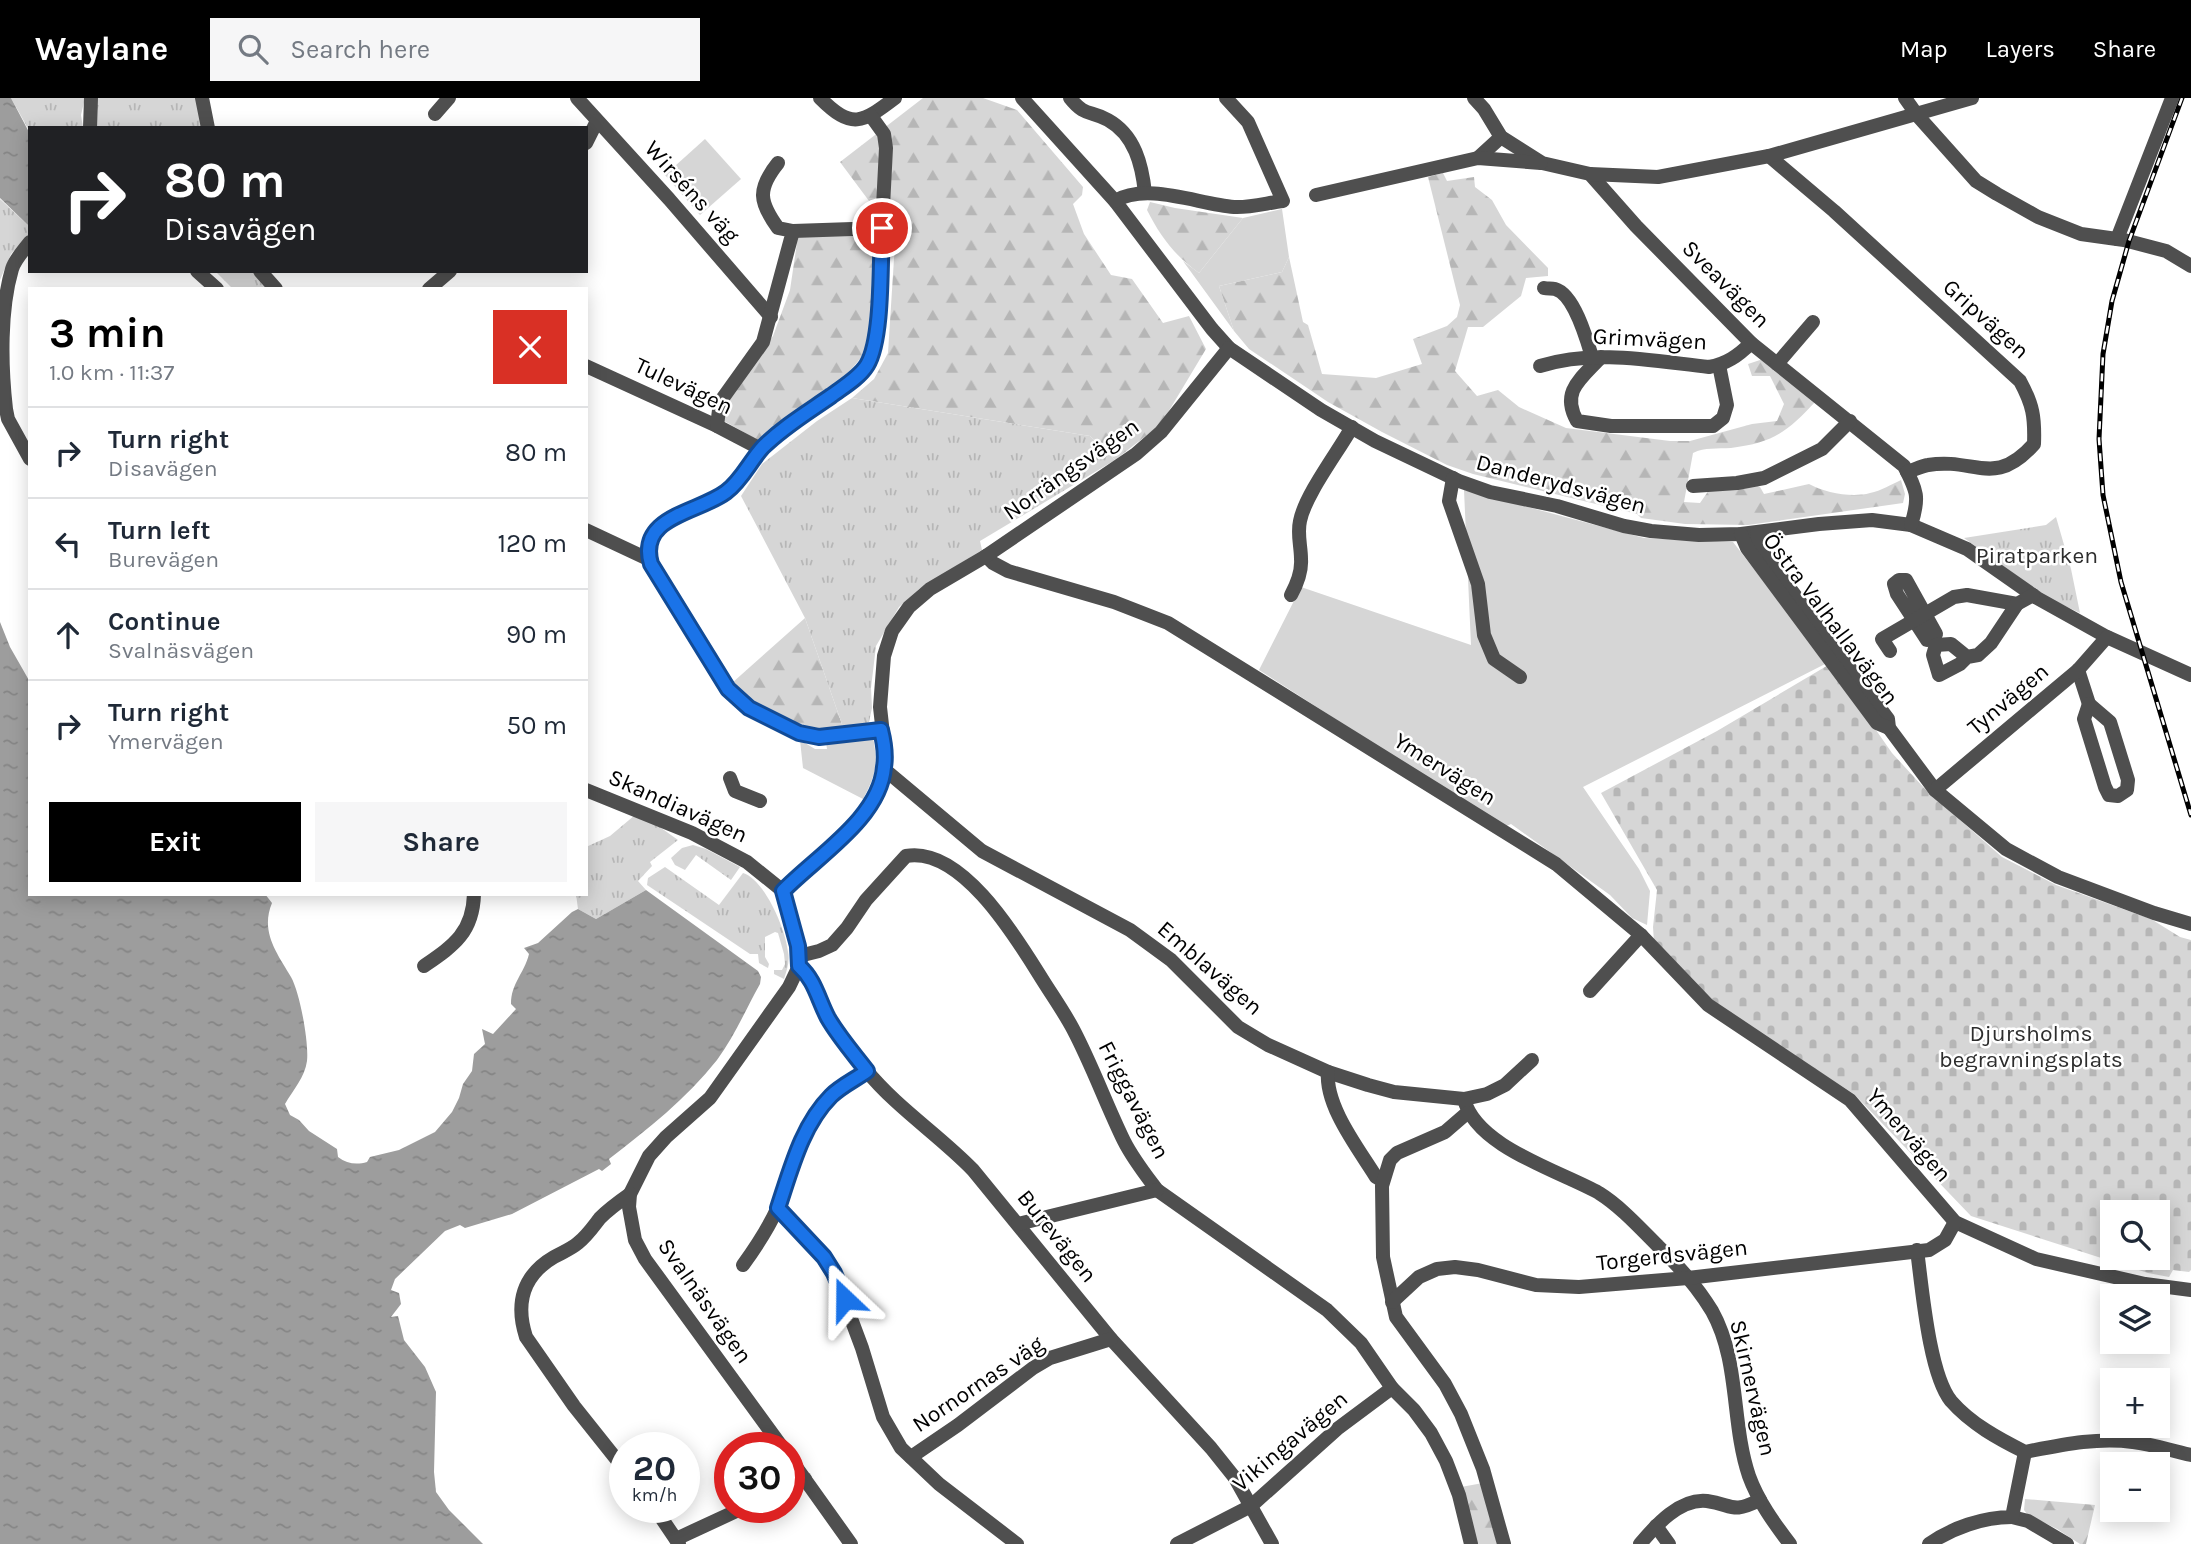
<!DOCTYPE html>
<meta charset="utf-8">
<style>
:root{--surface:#fff;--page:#f6f6f7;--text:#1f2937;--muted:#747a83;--line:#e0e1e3;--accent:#000}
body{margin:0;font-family:Karla,sans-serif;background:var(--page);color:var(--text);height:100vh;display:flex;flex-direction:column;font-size:26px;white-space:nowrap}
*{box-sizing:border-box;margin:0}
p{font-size:23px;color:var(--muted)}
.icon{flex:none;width:38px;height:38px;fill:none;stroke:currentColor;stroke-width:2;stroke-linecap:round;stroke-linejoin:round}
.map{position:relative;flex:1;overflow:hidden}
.drawer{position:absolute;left:28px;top:189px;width:560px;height:609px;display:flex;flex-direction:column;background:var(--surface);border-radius:0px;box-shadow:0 4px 18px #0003}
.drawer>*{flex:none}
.banner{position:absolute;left:28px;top:28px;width:560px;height:147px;border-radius:0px;box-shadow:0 4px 18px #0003;background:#202124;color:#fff;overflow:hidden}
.buttons{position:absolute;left:2100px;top:1102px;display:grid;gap:14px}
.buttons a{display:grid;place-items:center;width:70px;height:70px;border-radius:0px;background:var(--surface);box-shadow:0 4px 18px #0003;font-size:35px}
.speed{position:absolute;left:609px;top:1334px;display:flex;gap:14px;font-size:35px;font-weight:700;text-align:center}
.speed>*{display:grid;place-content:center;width:91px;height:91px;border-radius:50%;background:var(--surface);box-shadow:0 4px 18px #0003;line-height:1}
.speed small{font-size:18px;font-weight:400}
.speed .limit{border:10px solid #d22;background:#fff;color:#111}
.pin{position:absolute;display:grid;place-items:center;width:60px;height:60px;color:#fff;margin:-30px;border:4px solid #fff;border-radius:50%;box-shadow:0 2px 7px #0007}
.me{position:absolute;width:77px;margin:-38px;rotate:337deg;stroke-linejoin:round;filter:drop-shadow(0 0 5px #0008)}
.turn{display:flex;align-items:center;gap:24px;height:147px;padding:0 21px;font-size:32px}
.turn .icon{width:91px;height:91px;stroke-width:2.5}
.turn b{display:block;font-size:49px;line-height:60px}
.round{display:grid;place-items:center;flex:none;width:74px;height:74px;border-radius:0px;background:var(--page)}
.head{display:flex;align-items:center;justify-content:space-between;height:119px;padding:0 21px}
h1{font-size:42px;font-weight:700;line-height:52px;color:var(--accent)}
.primary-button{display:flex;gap:14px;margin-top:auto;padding:14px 21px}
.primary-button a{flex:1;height:80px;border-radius:0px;background:var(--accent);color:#fff;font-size:28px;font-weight:700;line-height:80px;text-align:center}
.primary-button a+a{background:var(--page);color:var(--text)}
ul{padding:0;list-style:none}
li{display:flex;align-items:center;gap:21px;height:91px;padding:0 21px;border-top:2px solid var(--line)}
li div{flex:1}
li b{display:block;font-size:26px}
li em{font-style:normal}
header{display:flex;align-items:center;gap:42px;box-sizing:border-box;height:98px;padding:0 35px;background:var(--accent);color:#fff}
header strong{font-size:33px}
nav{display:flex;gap:38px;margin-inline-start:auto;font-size:24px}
.search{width:490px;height:63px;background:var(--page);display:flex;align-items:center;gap:18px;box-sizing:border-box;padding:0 24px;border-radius:0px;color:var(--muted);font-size:26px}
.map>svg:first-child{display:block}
</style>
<header>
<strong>Waylane</strong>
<div class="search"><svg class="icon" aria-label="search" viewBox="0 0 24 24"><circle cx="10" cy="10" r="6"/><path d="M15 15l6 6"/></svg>Search here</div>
<nav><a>Map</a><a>Layers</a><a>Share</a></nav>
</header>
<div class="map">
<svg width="2191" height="1446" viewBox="0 0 2191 1446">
<defs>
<pattern id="forest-firs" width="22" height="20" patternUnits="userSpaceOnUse" patternTransform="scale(1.75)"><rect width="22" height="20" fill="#d6d6d6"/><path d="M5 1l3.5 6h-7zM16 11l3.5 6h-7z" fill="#b6b6b6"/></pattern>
<pattern id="cemetery-stones" width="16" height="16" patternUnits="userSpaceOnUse" patternTransform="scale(1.75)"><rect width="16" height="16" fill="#d6d6d6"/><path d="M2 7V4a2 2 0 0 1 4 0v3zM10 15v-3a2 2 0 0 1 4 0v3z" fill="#b6b6b6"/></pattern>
<pattern id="park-tufts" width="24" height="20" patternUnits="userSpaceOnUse" patternTransform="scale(1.75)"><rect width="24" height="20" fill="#d6d6d6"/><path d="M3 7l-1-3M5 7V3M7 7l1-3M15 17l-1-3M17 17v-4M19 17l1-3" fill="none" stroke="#b6b6b6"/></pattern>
<pattern id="water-ripples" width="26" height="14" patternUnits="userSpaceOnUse" patternTransform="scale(1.75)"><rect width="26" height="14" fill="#9d9d9d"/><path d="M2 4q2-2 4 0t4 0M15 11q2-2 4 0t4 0" fill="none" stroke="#858585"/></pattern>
</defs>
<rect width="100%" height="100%" fill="#fff"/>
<g fill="#d6d6d6">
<polygon points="705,41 741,81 700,117 665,77"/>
<polygon points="1282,111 1289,159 1282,174 1219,188 1234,233 1183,163 1199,175 1243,120"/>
<polygon points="1464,392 1644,440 1733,444 1827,565 1583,689 1639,771 1650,793 1647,827 1632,820 1610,797 1511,726 1504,729 1259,572 1301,489 1471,547"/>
<path d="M873,639C878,666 876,677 863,701L803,670L800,642L815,651H827L826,644Z"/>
</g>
<g fill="url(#forest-firs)">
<polygon points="923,0 983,0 1017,12 1083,89 1082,97 1073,106 1084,136 1111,177 1132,181 1163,225 1189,218 1206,251 1161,326 1115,362 1090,338 852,300 874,281 888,255 895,145 905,136 894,122 875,111 840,64"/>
<path d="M1443,75L1447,83L1474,79L1475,89L1492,102L1506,127L1548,170V178L1526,180L1521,198L1483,229H1468L1455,273L1477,298L1498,292L1519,309L1566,330L1670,343H1690L1752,326L1777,323L1784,306L1770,278H1752L1748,266L1763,261L1816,303C1788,333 1774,345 1731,350C1717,351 1705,349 1693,355L1684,404L1700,405L1709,392L1755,387L1760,389L1764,396L1809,386C1825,395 1853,400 1870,395C1881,393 1892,386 1901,382L1905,396L1903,405L1748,427L1685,426L1641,420L1637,416L1473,376L1447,367L1382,334L1328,304L1249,251L1234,233L1219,188L1282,174L1289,159L1303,224L1308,227L1322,276L1376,280L1422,266L1413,241L1447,228L1457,219L1460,207L1428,79Z"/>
<path d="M1150,104L1175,110L1243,120L1199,175C1175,158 1160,138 1147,112Z"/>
<path d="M879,137L868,247C856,279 789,320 761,344L724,323L729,299L773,238L790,192L798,138Z"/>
<path d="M805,520L844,632C833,632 817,634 806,631C778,623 753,604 732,585Z"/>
<polygon points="1483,1385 1497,1446 1468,1446 1450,1391"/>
<polygon points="2025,1401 2095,1407 2086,1446 2080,1446 2057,1431 2027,1416 2024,1412"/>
</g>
<path fill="url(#cemetery-stones)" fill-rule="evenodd" d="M1830,566L1892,655L1925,691L2002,759L2056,787L2151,821L2180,839L2191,842V1172L2189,1174L2173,1172L2169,1179L2148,1175L1971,1118L1854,996L1717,907L1654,844L1653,829L1657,792L1601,695L1717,633ZM2112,1115H2158V1160H2112Z"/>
<g fill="url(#park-tufts)">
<polygon points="11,0 85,0 81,17 83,30 30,30 30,34"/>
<polygon points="97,0 199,0 205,30 97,30"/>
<polygon points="0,101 30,129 30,136 11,156 0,182"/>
<polygon points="215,173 256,173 270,191 233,191"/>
<polygon points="852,300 1090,338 1115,362 980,443 982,452 919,491 899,509 876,548 871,590 872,610 869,624 860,630 844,632 805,520 741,398 762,366 817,323"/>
<polygon points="2056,419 2071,471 2080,515 2046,499 1964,440 2046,427"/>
<polygon points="635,717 657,727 678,742 650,764 652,768 638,783 646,792 596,821 578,811 576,796 586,796 586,749 610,738"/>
<polygon points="693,747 706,751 740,769 731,782 696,757 685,772 675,767 671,760 682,750"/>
<path d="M665,769L719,807L743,775C765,782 786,832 788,854C790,863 787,872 784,881L774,876V872H782L785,866L784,856L778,835L775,834L765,839V859L769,866L768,870L759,865L758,856H750L647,787L648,780Z"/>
</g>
<g fill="url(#water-ripples)">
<polygon points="0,0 11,0 30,36 30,129 0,100"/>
<path d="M0,524L10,549L30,584V796H265L272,805C260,834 277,855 291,879C300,895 309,945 307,963C305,979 293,992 285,1006L290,1017L299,1022L309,1033L337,1051L338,1059C347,1066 357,1067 367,1064L370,1059L399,1052L435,1034L452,1014L459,1000L463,986L472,973L474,956L485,946L482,931L493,936L516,911L511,906C511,885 524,876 529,856L524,850L538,845L572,814L578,811L596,821L646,792L758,873L761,879L760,886C746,911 734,939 717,962C686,1001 648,1031 609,1061L611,1066L602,1073L599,1071L512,1116L465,1130L460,1127L445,1133L395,1181L391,1192L399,1195L401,1206L391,1219L398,1218L404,1242L425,1269L436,1294L434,1374L436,1394L449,1412L483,1446H0Z"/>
</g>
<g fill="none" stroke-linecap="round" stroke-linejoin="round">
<g stroke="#4f4f4f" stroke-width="14">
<polyline points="202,0 208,30"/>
<polyline points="577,0 669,101 771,219"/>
<path d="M820,0C852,32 862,25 895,0"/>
<polyline points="1022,0 1115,103 1212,231 1229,250 1321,312 1375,343 1459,383 1490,394 1557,408 1624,428 1651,433 1699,437 1741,436 1819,426 1872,422 1911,427 1967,451 2037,500 2107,539 2191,577"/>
<path d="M1070,0C1085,19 1090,12 1108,22C1135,37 1142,67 1145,95"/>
<path d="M1474,0L1484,11L1501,39L1542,65L1590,76L1636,128L1751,245L1904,368C1917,393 1920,399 1911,427"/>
<polyline points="1905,0 1917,17 1976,83 1997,96 2038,119 2081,136 2124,142 2166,153 2191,168"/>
<polyline points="435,16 449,0"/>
<path d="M871,18L884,36L886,50L877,227C875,241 874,257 865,268C855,283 838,292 824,302C804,317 783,331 765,348C750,361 742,381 727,393C699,415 637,418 651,466L728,591L749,610L799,636L819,639L882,632"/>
<polyline points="90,30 91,0"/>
<polyline points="586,45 597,23"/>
<path d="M1769,58L1834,113L2020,283C2033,307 2035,319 2034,346C1994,391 1975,359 1928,367C1921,368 1914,372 1907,374"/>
<polyline points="1478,60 1501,39"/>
<polyline points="1590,76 1658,79 1769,58 1972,0"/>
<polyline points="1316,97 1478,60 1541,65"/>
<path d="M1115,103C1147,84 1198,106 1234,109C1249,110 1267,105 1283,103L1248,24L1226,0"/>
<polyline points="793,133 882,130"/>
<polyline points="2117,141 2172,0"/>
<path d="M30,144C24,152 15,161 12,171C0,212 1,267 6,311L8,321L30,361"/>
<polyline points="197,173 217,191"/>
<polyline points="260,173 276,191"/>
<path d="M1544,190C1548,191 1551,190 1555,191C1574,196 1587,242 1592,259"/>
<polyline points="429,191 450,173"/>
<path d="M1601,259C1582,280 1560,293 1577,323L1611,328H1713L1723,320L1727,307L1719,267"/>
<polyline points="1777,266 1813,224"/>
<polyline points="586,268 717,328 761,351"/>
<path d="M1540,268C1595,251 1653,263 1709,269C1726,266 1738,258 1751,245"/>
<path d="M717,328L720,304L763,244L793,133L778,130C759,104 757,91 778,65"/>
<polyline points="1453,380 1449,403 1478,486 1484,537 1494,561 1520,579"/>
<polyline points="1693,388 1737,385 1764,380 1822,351 1850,323"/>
<polyline points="586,432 650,462"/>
<polyline points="1757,435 1758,448 1888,621 1889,630 1935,692 2006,751 2058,779 2154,815 2191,826"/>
<polyline points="1741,436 1747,450 1877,625 1889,630"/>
<polyline points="986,458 993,465 1008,473 1114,504 1168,525 1556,766 1641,837 1708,907 1850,1002 1955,1124 2036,1161 2145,1186 2191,1192"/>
<polygon points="1899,482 1906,482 1936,536 1927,542 1897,496 1894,486"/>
<path d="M1291,497C1297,486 1302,474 1301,461C1301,448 1297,436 1300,423C1305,397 1338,354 1352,329"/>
<polyline points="1890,553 1882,541 1954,499 1967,497 2017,506 2033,497"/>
<polyline points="1967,559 1960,566 1939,577 1933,557 1936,547 1951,546 1967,559 1978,557 1991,545 2017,506"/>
<polyline points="2078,572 2089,606"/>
<polygon points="2089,606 2110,624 2128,682 2127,692 2118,698 2109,697 2105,689 2084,621"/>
<polyline points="884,671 982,753 1130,832 1171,862 1238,929 1268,947 1328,974 1368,987 1394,994 1464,1001 1487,996 1505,987 1532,962"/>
<polyline points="730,680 735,693 760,703"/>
<polyline points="586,692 692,735 747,764 783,793"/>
<polyline points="1935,692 2078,572 2107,539"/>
<polyline points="783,793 856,725 877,698 884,671 885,654 880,609 884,558 892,533 909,509 930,491 986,458 1136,356 1161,334 1229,250"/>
<path d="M799,858L819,853L832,847L847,830L866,802L906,758C962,748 1017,841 1042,881C1052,897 1064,914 1073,931C1092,967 1106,1006 1124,1043C1133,1061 1145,1076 1157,1092L1327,1212L1361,1245L1392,1290L1414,1312L1431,1335L1446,1363L1459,1397L1471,1446"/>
<path d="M424,868C453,848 473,835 474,796"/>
<path d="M799,868C815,882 819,901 828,919C837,937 853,956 866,972C897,1010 939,1037 973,1072L1111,1241L1211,1350L1235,1380L1272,1446"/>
<polyline points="1590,893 1641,837"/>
<path d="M1328,974C1325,1008 1358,1050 1376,1079L1383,1083"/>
<path d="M1464,1001C1476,1049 1560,1073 1599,1095C1620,1108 1640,1130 1658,1148C1678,1167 1698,1190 1712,1213C1740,1263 1731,1325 1749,1378C1758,1403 1774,1425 1790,1446"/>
<polyline points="1467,1015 1445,1034 1397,1055 1390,1062 1382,1088 1383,1159 1396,1219 1445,1286 1461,1316 1483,1371 1504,1446"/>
<polyline points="778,1110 807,1139 834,1175 862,1250 883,1319 901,1350 939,1386 1017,1446"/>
<polyline points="1018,1126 1157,1092"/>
<path d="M1917,1152C1922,1189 1929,1276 1951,1303C1971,1326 1999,1341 2025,1354C2061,1347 2097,1339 2133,1344C2152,1346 2172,1353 2191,1357"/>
<path d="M743,1167C756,1149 768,1131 777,1111C792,1078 796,1039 820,1010C833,994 850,985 867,973"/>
<polyline points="1392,1204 1419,1179 1437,1171 1455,1169 1478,1172 1536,1187 1579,1189 1688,1180 1929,1152 1945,1142 1955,1124"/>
<polyline points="782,1349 645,1161 635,1142 629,1109 630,1096 649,1058 666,1039 710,1000 789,889 799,868 799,858 783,793"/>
<polyline points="789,1359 851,1446"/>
<polyline points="911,1359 958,1327 1033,1270 1050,1260 1111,1241"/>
<path d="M625,1372L574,1308L526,1239C515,1205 523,1177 554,1159C563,1154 571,1151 578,1145C587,1138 593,1129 600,1120C609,1111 620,1103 630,1096"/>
<polyline points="789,1389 805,1381"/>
<polyline points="654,1409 679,1446"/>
<polyline points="2012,1419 2028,1423 2067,1446"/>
<polyline points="1656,1428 1669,1446"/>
<polyline points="676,1441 745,1409"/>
<polyline points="1177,1446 1251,1408 1337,1331 1392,1290"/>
<path d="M1640,1446C1656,1427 1680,1400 1707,1403C1734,1407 1731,1416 1760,1402"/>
<path d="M1929,1446C1952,1430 1983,1419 2012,1419L2025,1354"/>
</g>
<g stroke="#000" stroke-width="5">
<polyline id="rail" points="2182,0 2129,143 2112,203 2103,256 2099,341 2103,397 2121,484 2191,717"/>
</g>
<use href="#rail" stroke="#fff" stroke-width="2.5" stroke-dasharray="8" stroke-linecap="butt"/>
</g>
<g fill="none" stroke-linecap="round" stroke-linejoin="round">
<g stroke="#114b97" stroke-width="18">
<path id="route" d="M845,1201L834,1175L824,1159L778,1110C791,1071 802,1027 831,998C841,988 856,981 867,973C854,956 839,939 828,920C818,901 815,882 799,868L798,848L783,793C817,758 880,720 884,669C886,657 884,644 881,632L819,639L799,635L749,610L728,591L651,466C637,418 698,415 726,394C742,382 750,363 763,349C783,329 808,314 831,298C843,289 859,280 867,267C883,241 880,163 882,130"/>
</g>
<use href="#route" stroke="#1a73e8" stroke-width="12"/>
</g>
<g text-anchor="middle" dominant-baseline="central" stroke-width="5" stroke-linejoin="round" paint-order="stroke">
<g font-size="23" fill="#000" stroke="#fff">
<text transform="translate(692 94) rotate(48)">Wirséns väg</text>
<text transform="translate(1726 186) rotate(45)">Sveavägen</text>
<text transform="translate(1986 221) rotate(42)">Gripvägen</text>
<text transform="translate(1650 241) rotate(3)">Grimvägen</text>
<text transform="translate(684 288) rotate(25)">Tulevägen</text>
<text transform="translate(1071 371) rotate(-35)">Norrängsvägen</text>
<text transform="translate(1561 386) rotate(15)">Danderydsvägen</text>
<text transform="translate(1831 521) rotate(53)">Östra Valhallavägen</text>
<text transform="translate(2008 601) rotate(-40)">Tynvägen</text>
<text transform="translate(1445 671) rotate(32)">Ymervägen</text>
<text transform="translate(678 708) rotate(24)">Skandiavägen</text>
<text transform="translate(1210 870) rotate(41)">Emblavägen</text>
<text transform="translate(1134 1002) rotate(63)">Friggavägen</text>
<text transform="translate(1909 1037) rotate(49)">Ymervägen</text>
<text transform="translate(1057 1138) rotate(51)">Burevägen</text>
<text transform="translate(1672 1157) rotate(-6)">Torgerdsvägen</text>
<text transform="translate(705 1203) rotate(55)">Svalnäsvägen</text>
<text transform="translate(978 1286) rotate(-34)">Nornornas väg</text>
<text transform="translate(1753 1290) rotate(77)">Skirnervägen</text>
<text transform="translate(1290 1343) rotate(-40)">Vikingavägen</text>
</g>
<g font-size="23" fill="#2d2d2d" stroke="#fff">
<text x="2037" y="457">Piratparken</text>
<text x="2031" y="935">Djursholms<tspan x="2031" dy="26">begravningsplats</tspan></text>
</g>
</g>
</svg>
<div class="buttons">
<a><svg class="icon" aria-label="search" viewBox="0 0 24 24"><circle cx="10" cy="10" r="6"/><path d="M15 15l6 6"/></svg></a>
<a><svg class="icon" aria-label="layers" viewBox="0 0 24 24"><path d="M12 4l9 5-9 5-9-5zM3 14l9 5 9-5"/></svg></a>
<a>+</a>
<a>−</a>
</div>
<div class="speed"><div>20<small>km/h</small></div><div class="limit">30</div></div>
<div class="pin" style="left:882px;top:130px;background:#d93025"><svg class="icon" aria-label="arrive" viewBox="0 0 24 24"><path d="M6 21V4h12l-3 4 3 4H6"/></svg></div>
<svg class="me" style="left:845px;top:1201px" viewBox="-20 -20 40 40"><path d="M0-17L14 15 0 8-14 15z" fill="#1a73e8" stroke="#fff" stroke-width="4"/></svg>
<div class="banner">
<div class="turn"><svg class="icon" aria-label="right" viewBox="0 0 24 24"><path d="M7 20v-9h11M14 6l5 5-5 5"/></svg><div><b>80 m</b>Disavägen</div></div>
</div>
<section class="drawer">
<div class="head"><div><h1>3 min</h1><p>1.0 km · 11:37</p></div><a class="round" style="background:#d93025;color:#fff"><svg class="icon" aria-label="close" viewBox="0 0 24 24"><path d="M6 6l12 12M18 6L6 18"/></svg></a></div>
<ul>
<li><svg class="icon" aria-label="right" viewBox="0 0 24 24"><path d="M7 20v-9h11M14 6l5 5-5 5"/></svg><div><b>Turn right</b><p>Disavägen</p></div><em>80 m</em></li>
<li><svg class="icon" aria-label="left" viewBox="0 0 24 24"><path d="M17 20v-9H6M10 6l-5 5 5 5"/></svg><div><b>Turn left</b><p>Burevägen</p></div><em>120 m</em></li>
<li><svg class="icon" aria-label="ahead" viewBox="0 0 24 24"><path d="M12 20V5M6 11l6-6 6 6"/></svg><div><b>Continue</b><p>Svalnäsvägen</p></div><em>90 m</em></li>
<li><svg class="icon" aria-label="right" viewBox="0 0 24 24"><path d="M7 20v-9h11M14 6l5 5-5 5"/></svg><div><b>Turn right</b><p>Ymervägen</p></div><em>50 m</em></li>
</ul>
<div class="primary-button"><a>Exit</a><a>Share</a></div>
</section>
</div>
